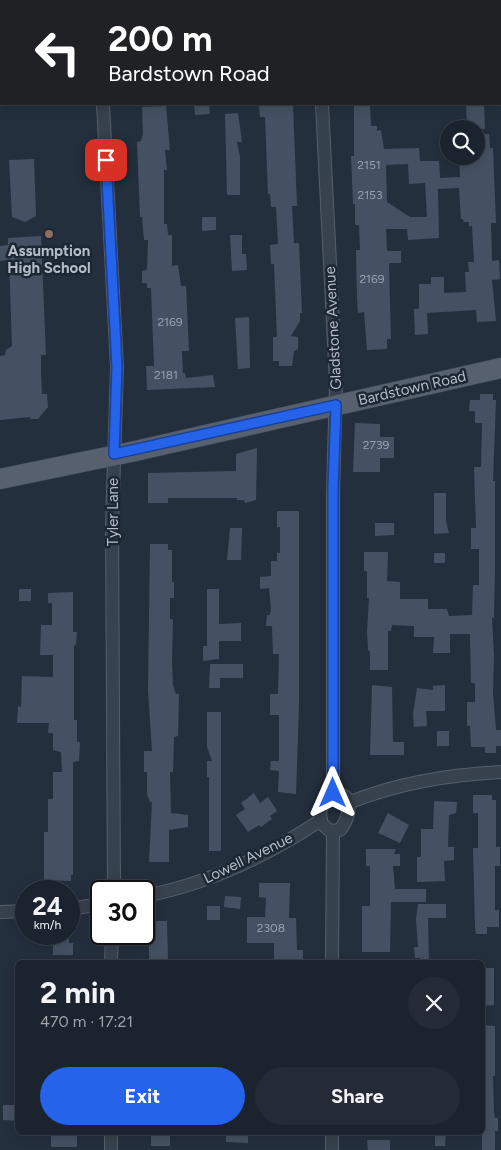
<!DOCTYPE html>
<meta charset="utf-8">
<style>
:root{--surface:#1b232e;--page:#242b36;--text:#f1f3f6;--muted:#a0a4aa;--line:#39404a;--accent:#2563eb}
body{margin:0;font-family:Figtree,sans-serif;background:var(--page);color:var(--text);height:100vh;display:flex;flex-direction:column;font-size:19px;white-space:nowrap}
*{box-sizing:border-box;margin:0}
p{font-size:16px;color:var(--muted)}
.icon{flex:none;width:28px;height:28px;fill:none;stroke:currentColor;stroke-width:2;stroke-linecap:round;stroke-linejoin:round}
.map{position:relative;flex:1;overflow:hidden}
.drawer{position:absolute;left:15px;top:960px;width:470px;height:175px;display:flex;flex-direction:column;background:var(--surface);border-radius:8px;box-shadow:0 2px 12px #0003,0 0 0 1px var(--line)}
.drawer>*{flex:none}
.top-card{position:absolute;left:0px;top:0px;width:501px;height:105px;box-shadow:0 2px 12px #0003,0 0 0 1px var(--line);background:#202124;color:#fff;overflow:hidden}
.tools{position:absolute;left:440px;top:120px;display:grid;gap:10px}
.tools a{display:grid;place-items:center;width:45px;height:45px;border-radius:50%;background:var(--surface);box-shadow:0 2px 12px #0003,0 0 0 1px var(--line);font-size:25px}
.speed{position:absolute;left:15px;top:880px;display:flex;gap:10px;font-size:25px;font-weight:700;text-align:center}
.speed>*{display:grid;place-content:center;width:65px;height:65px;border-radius:50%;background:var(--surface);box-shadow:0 2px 12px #0003,0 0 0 1px var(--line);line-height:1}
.speed small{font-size:12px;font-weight:400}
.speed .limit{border:2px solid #111;border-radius:8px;background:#fff;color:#111}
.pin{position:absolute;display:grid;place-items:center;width:42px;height:42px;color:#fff;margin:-21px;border-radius:10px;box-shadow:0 2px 8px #0006}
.me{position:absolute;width:55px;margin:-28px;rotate:0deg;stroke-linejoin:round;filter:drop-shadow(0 0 4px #0008)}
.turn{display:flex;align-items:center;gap:18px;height:105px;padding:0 25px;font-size:22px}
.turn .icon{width:65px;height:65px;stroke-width:2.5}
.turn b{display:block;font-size:35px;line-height:42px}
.round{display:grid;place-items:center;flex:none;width:52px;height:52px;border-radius:26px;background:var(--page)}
.overview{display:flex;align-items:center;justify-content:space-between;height:85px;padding:0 25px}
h1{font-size:30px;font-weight:700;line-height:38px}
.primary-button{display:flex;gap:10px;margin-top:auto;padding:10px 25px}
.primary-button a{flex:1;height:58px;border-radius:30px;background:var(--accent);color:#fff;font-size:20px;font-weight:700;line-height:58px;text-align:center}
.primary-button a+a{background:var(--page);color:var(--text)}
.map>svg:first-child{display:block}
</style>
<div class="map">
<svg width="501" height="1150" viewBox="0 0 501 1150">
<rect width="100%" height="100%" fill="#242f3e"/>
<g fill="#455162" fill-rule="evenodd">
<polygon points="194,104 209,104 210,114 195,115"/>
<polygon points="259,104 293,104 297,206 292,206 294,243 299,243 302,313 300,313 300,321 291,336 298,337 298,349 294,351 292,366 279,366 279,361 273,361 273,337 277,337 274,264 271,264 270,245 278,244 276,207 271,207 270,194 268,194 265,117 260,117"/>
<path d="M354,104H370L371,126H377V131L381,130L384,149L419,148L420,161H439L440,178L460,177L459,156H476V135L489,134L490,148H493L496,223H491L492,261L499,260L500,279L492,280L496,321L477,322L476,310L427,313L428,334L415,335L414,309H419V284H431V277H444V293L466,292L465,272H469L468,262H474L472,226H469V222H464L463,219H461L459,188L438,189L439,238L408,240L407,229H386L387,251H401V263H389L391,339H387V349L367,350L364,312L358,313L357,298L356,250H360L359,225H355V204H353L351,156H354ZM408,164L409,184L425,183L427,217H410L387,202L386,165Z"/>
<polygon points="466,104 484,104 485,129 467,129"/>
<polygon points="166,106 170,150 165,150 167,170 164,170 164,224 167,224 168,235 172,235 172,266 178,265 181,286 186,286 189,351 182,351 183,373 185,373 186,378 213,375 215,387 147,390 146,366 154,366 151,288 147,288 147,283 142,283 142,271 147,270 148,240 144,240 142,217 140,217 137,142 141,141 143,134 142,107"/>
<polygon points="238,113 242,142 237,142 240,157 240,195 227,195 225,114"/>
<polygon points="34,159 36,216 25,222 12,217 9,160"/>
<polygon points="202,217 216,217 216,230 202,231"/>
<polygon points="230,235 242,235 242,254 246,254 247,270 232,271"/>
<polygon points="41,236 46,355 41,355 41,373 42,394 47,394 48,407 38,419 30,419 30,417 0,420 0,356 5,355 6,350 12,346 9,260 0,261 0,246 8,245 8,238"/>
<polygon points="249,317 250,368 238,369 235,318"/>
<polygon points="480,394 493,394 493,400 496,400 493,481 495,481 495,567 494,618 492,618 494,656 493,692 496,730 501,730 501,746 496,746 496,753 485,753 485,747 471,747 470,726 467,726 467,702 475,702 475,683 471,683 470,634 450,634 450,653 433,653 434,637 414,637 414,626 392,625 391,631 388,631 388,670 370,670 370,652 368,650 367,631 369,598 367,598 367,571 364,571 364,552 388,552 387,581 400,582 400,599 428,599 428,609 447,609 449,616 472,615 473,585 479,585 479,549 471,549 471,528 476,528 474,467 481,467 482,423 475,423 475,411 469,411 470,400 480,400"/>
<polygon points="355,423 380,424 380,437 394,437 394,458 380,458 380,472 353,472"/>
<polygon points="257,448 256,500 245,503 244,500 237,500 237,498 168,498 168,503 148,503 148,473 236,471 236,454"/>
<polygon points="434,493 446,493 446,521 449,533 434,534"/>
<polygon points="277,511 299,511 299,704 296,794 278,792 279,771 270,770 271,761 279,761 279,715 270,715 270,694 278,694 279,654 273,654 272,626 266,626 267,615 270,615 271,609 269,588 260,589 260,577 271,576 271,561 277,561 277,553 280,553 280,527 277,527"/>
<polygon points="375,523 394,523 394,535 375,536"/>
<polygon points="230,528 242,528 241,560 227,560"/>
<polygon points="150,544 168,544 168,550 172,550 172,582 174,582 174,598 170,598 170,619 173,619 172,663 173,685 176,694 179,694 178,736 174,737 173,772 170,772 171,813 188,815 188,827 169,830 169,862 149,862 152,802 150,802 147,794 147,772 144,772 144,751 152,751 148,690"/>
<rect x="434" y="553" width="11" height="10"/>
<rect x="19" y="589" width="12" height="12"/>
<polygon points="207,589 219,589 219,624 241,623 241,641 219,641 219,659 203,661 203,646 207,646"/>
<polygon points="73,592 73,632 77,632 76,644 74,646 74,720 77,720 77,742 80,742 79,761 73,762 73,875 71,875 71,881 44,880 44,832 48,832 48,799 53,799 53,772 62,772 61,752 53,750 53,733 48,733 49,723 17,723 18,706 21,707 22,676 53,677 53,655 40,655 41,625 52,625 52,603 48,603 48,593"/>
<polygon points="210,664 243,664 243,678 220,678 220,688 209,688"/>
<polygon points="372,685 392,687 393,742 404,742 404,755 370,755"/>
<polygon points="445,685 445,711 426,711 427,726 414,727 413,714 417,688 433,690 433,686"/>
<polygon points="207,712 221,712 221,851 209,851 209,777 207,777 207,761 212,761 207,747"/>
<rect x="437" y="731" width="12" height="15"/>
<polygon points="254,793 260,803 268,797 277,811 270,816 272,819 261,827 259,825 248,832 236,815 245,809 241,803"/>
<polygon points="473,795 492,795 492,800 496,800 496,847 500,847 500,866 495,866 495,910 499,910 499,927 487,927 487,934 476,934 475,927 473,848 478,848 478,813 473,813"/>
<polygon points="434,801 457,802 456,813 449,815 448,847 454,847 454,860 444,861 445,881 417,882 417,857 421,857 421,829 433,829"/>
<polygon points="388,813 409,825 400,843 378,833"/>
<polygon points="366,849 396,849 394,854 400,854 400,866 393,866 395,889 426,889 426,902 391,902 390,952 362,952 362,906 370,906 370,866 366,866"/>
<polygon points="259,883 290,883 289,918 296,918 297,950 303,950 303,962 274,962 274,943 247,943 247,917 265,917 266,898 259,897"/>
<polygon points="225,896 241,897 240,909 224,907"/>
<polygon points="418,904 446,904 446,918 428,918 429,962 420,962 420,958 415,958 414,947 418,947 416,919"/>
<rect x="207" y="906" width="13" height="14"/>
<polygon points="149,921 167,921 168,962 152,962 152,959 149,959"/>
<polygon points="53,934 69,934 69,943 73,943 73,955 53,955"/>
<polygon points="482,968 494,968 494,1005 482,1006"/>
<polygon points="482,1025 495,1026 495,1076 493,1076 494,1112 495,1118 498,1118 498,1131 495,1131 495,1150 482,1150"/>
<polygon points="3,1105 18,1105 18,1121 3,1120"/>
<rect x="51" y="1132" width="26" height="15"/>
<rect x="151" y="1132" width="19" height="14"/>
<polygon points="226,1132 248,1132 248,1143 226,1142"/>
<polygon points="435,1132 446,1132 445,1146 435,1146"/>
<polygon points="367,1140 390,1140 390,1150 368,1150"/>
</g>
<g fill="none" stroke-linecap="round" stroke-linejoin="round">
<g stroke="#565f6c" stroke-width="14">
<g id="minor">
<polyline points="98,0 98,1"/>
<polyline points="317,0 317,1"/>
<polyline points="103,104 117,367 112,525 114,891"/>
<polyline points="322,104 336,383 333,494 333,793"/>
<path d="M337,792L346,797C352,808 347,821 340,830L330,831L321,823L320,812L326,797Z"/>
<path d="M348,803C398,783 447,775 501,772"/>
<path d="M144,896C208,884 267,856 321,820"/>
<polyline points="69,909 101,904"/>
<polyline points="0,912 26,911"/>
<polyline points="111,962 112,934"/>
<polyline points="332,962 333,832"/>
<polyline points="111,1132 111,1150"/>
<polyline points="332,1132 332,1150"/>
</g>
</g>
<g stroke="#414a57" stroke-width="21">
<polyline id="primary" points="0,479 131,452 501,368"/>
</g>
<use href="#minor" stroke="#38414e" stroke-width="12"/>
<use href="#primary" stroke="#56606e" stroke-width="20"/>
</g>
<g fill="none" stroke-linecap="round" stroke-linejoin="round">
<g stroke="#184099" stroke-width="12">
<polyline id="route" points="106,160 117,367 114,454 336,405 333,489 333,793"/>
</g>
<use href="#route" stroke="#2563eb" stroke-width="9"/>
</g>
<circle fill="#8d6e63" stroke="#1d2633" stroke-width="2" cx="49" cy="234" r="5"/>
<g text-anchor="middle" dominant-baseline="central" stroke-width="5" stroke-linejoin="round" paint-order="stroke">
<g font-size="12" fill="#98a1af">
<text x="369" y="165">2151</text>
<text x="370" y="195">2153</text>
<text x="372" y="279">2169</text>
<text x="170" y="322">2169</text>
<text x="166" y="375">2181</text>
<text x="376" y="445">2739</text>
<text x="271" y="928">2308</text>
</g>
<g font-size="15" font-weight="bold" fill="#b4bcc9" stroke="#1d2633">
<text x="49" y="251">Assumption<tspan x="49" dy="17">High School</tspan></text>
</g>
<g font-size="15" fill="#b4bcc9" stroke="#1d2633">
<text transform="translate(333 328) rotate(-93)">Gladstone Avenue</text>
<text transform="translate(412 388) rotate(-13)">Bardstown Road</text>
<text transform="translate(113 512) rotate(-90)">Tyler Lane</text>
<text transform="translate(248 858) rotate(-26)">Lowell Avenue</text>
</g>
</g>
</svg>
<div class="tools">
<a><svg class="icon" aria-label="search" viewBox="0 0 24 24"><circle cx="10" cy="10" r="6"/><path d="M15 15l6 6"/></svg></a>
</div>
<div class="speed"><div>24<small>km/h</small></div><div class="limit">30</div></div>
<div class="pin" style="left:106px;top:160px;background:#d93025"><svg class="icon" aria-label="arrive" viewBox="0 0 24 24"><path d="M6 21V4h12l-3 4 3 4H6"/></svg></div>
<svg class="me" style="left:333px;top:793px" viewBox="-20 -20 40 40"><path d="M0-17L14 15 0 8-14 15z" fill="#2563eb" stroke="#fff" stroke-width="4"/></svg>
<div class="top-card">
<div class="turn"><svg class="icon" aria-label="left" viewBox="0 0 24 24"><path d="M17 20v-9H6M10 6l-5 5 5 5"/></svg><div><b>200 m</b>Bardstown Road</div></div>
</div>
<section class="drawer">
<div class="overview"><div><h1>2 min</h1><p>470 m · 17:21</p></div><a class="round"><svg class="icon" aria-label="close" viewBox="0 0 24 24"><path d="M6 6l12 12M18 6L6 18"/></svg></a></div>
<div class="primary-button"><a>Exit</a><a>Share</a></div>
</section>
</div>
